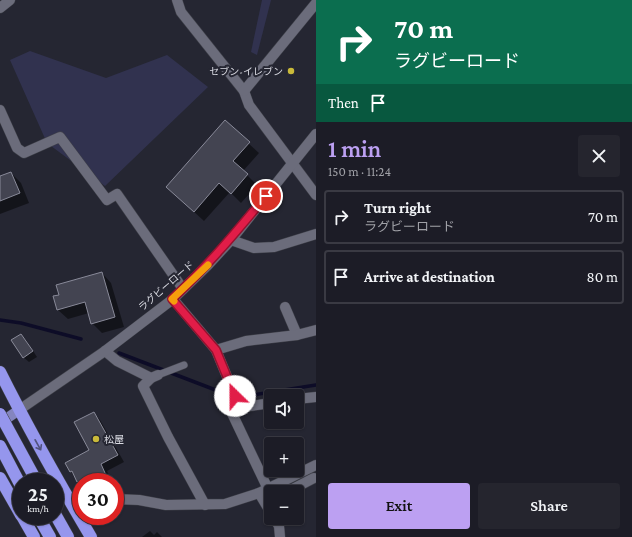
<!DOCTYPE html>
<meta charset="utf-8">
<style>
:root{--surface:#1c1c26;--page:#25252e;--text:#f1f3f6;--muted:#a0a1a7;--line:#3a3a43;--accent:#bca0f2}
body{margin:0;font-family:"Crimson Pro","Noto Sans JP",serif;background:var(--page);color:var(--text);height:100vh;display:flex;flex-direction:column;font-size:15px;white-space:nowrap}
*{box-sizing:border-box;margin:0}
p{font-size:13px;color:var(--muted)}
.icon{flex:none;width:22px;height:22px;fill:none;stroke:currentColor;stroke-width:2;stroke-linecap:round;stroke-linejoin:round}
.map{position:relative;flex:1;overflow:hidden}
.details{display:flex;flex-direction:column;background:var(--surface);width:316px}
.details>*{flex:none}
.banner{background:#0b6e4f;color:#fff;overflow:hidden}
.controls{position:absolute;left:264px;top:389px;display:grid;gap:8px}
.controls a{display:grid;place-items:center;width:40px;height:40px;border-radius:4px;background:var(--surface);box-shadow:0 1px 3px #0004,0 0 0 1px var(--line);font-size:20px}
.speed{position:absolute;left:12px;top:473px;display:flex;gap:8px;font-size:20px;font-weight:700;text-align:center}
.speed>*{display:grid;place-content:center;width:52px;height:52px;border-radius:50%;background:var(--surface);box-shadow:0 1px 3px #0004,0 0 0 1px var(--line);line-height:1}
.speed small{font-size:10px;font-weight:400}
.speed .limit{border:6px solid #d22;background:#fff;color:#111}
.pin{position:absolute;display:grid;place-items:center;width:34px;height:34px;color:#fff;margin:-17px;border:2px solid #fff;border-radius:50%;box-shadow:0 1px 4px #0007}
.me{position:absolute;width:44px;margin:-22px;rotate:337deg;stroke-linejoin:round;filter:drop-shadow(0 0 3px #0008)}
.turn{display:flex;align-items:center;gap:14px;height:84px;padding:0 12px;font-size:18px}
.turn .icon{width:52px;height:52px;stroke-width:2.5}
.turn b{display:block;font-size:28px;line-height:34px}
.then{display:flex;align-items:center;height:38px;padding:0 12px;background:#0003;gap:8px;font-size:15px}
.round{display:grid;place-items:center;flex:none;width:42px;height:42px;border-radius:4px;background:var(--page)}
.headline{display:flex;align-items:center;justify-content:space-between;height:68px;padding:0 12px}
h1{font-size:24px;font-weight:600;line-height:30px;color:var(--accent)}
.button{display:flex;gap:8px;margin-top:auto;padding:8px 12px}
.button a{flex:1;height:46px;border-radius:4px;background:var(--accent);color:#111;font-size:16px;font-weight:600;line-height:46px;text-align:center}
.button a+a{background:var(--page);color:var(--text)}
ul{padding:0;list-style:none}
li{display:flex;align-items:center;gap:12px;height:54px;margin:0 8px 6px;padding:0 4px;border:2px solid var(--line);border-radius:4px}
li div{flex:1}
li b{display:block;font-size:15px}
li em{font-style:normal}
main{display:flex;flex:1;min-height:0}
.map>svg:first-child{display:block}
</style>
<main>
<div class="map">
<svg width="316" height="537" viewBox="0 0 316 537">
<rect width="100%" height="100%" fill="#252632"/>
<g fill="#31324f">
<polygon points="262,0 271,0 257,55 251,52"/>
<polygon points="30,51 106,78 167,55 208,87 105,186 47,143 10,60"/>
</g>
<g fill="#0007">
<polygon points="225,122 259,153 243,171 257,185 241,203 230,192 204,221 167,187"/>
<polygon points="11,173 21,183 29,203 0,214 0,177"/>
<polygon points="102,273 111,283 124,327 102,333 92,323 89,313 68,319 58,310 60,295"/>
<polygon points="21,335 26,340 37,357 29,362 23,357"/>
<polygon points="94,413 100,420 124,462 107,471 112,482 81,482 81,488 75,475 71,471 91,451"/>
<polygon points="150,531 154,535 157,532 162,537 142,537"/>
</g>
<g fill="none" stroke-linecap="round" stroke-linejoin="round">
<g stroke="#0d0c27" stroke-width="3.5">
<polyline points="0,320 21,323 81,339"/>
<polyline points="119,353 226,394 232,394"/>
<polyline points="239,394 253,395 316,385"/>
</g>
</g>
<g fill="#434451" stroke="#898a99">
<polygon points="225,120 250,142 233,161 248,174 231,194 219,183 194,212 166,187"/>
<polygon points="11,172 20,193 0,201 0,176"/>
<polygon points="102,272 115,317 91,324 85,302 57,310 53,296 59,295 56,285"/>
<polygon points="21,334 33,351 23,358 11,340"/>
<polygon points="94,412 118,455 101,464 109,482 77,482 72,471 70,472 65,463 89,450 74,422"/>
</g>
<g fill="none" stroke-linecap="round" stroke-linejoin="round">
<g stroke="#3f4049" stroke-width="8">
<polyline id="lane" points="158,375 184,365"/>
</g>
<g stroke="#3f4049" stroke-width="11">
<g id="street">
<polyline points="177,0 181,12 244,91 249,105 316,195"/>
<polyline points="0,8 10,0"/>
<polyline points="244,91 316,3"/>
<polyline points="0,110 17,148 24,153 60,137 107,200 117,194 183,289"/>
<polyline points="173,299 216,350 235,396 251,406 271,403"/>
<polyline points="285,307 297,335"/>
<polyline points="216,350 246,341 297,335 316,330"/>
<polyline points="105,351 117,361 151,378"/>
<polyline points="158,375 151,378 143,386 168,437 205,505"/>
<polyline points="235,396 229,407 268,489"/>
<polyline points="297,399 316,397"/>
<polyline points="287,492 314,478"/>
<polyline points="259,493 271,513"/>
<polyline points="115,499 139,500 166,505 225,504 259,493 316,465"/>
<polyline points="274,518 279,526 280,537"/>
</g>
</g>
<g stroke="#3f4049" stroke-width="11">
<g id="secondary">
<polyline points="231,240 254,248 274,247 316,234"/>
<polyline points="19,410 105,351 173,299 207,266 231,240 316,134"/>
</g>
</g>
<g stroke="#3f4049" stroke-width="11">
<polyline id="primary" points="0,423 19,410"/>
</g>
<g stroke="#3f4049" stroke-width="13">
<g id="highway">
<path d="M0,372C28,428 59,483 91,537"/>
<polyline points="0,446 21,486"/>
<polyline points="0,478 21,515"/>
<polyline points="55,514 68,537"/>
<polyline points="22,516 34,537"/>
<polyline points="38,516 50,537"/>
</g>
</g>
<use href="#lane" stroke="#6b6c7b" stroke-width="7"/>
<use href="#street" stroke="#6b6c7b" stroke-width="10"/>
<use href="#secondary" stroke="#6b6c7b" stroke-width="10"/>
<use href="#primary" stroke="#8485bf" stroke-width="10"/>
<use href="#highway" stroke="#9596ed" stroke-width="12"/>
<g stroke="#3f4049" stroke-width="13" stroke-linecap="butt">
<polyline id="highway-bridge" points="0,414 37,482"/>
</g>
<use href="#highway-bridge" stroke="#9596ed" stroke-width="12"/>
</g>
<defs><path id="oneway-shaft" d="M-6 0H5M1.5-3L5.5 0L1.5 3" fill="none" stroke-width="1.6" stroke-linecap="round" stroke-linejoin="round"/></defs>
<use stroke="#52537d" href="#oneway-shaft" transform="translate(38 445) rotate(61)"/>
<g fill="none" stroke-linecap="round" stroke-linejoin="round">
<g stroke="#92132f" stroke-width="10">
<path id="route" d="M235,396L216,350L172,299C207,267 236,232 266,196"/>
</g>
<use href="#route" stroke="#e11d48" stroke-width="7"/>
<polyline stroke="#f59e0b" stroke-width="7" points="174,301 172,299 208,265"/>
</g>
<g fill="#caba3a" stroke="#252632" stroke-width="1.5">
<circle cx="291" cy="71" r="4"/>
<circle cx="96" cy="439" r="4"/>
</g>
<g text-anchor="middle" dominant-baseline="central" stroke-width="4" stroke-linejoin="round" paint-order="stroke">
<g font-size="10" fill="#d9dae2" stroke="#252632" text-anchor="end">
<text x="283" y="71">セブン-イレブン</text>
<text x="104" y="439" text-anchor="start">松屋</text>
</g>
<g font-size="10" fill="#d9dae2" stroke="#252632">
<text transform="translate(166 286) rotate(-41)">ラグビーロード</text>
</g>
</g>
</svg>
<div class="controls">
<a><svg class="icon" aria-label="sound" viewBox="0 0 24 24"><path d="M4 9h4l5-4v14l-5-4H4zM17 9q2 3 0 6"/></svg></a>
<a>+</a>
<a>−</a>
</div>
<div class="speed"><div>25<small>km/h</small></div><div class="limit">30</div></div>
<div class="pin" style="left:266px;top:196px;background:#d93025"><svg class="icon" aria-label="arrive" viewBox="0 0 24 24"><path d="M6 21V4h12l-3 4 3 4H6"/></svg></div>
<svg class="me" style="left:235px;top:396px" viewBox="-20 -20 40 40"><circle r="19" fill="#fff"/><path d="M0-13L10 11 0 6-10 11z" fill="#e11d48"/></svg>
</div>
<section class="details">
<div class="banner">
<div class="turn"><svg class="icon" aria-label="right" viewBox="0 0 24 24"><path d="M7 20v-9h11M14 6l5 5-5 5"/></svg><div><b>70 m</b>ラグビーロード</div></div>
<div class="then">Then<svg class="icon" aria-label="arrive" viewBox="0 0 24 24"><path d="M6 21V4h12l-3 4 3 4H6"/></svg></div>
</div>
<div class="headline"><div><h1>1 min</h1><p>150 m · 11:24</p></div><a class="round"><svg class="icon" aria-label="close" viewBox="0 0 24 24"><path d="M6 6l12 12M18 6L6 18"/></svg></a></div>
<ul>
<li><svg class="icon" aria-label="right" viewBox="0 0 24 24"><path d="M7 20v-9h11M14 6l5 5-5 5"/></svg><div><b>Turn right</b><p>ラグビーロード</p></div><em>70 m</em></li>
<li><svg class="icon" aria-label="arrive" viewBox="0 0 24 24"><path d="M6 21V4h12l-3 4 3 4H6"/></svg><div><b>Arrive at destination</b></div><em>80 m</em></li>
</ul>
<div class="button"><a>Exit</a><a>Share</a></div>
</section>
</main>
